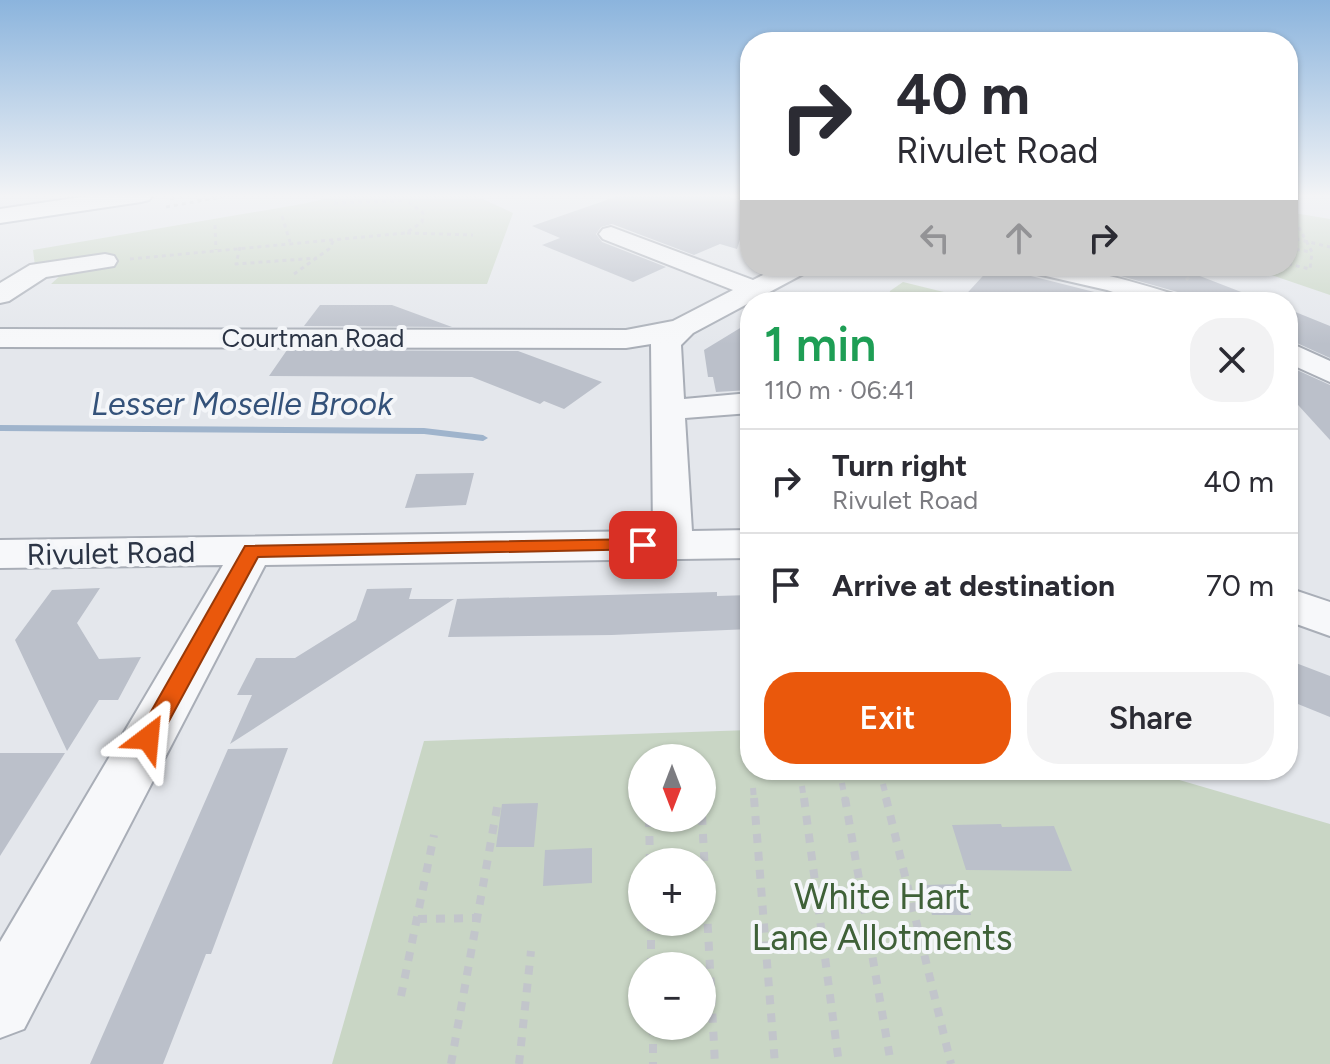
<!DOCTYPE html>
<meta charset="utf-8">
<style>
:root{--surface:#fff;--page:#f2f2f3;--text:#2b2b33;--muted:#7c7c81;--line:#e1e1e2;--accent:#ea580c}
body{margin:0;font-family:Figtree,sans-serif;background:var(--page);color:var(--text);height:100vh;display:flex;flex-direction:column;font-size:30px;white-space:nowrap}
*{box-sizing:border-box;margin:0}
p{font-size:26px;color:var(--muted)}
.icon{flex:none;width:44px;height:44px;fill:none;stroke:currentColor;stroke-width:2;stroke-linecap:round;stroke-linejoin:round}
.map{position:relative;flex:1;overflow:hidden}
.sheet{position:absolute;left:740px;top:292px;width:558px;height:488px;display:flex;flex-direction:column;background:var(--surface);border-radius:32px;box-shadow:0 2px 6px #0004}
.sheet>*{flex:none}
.top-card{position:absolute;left:740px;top:32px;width:558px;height:244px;border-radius:32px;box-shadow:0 2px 6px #0004;background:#fff;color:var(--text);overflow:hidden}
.needle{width:52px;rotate:180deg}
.tools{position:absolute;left:628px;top:744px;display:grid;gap:16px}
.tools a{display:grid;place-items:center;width:88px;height:88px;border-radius:50%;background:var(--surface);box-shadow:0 2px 6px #0004;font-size:40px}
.pin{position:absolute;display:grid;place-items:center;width:68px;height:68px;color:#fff;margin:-34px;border-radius:16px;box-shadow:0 4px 12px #0006}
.me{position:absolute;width:88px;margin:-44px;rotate:29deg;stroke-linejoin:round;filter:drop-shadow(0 0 6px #0008)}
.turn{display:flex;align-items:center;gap:28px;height:168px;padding:0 24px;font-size:36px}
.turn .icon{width:104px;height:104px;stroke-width:2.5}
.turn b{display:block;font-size:56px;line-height:68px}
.lanes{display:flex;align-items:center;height:76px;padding:0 24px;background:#0003;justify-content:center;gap:40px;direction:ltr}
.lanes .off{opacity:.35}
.round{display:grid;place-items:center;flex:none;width:84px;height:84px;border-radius:32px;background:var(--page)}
.headline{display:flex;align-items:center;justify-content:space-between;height:136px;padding:0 24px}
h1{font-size:48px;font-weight:600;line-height:60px;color:#1e9e55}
.button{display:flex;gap:16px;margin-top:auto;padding:16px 24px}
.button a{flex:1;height:92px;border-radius:32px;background:var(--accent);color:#fff;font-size:32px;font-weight:600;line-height:92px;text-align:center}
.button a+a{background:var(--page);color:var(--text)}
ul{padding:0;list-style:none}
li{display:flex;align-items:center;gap:24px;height:104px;padding:0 24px;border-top:2px solid var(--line)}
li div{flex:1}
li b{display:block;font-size:30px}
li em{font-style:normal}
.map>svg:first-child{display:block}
</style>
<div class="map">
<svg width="1330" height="1064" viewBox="0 0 1330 1064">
<rect width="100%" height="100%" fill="#e4e7ec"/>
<g fill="#c9d6c5" fill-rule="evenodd">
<polygon points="341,195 474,195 513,213 487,284 51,284 61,275 25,274 35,266 33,250 302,204"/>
<polygon points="1288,212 1330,219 1330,295 1245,266 1288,266"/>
<polygon points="903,282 968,298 965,302 888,302 890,291"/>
<path d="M750,730V770H1145L1330,824V1064H332L424,741ZM642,758H702V818H642ZM642,862H702V922H642ZM642,966H702V1026H642Z"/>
</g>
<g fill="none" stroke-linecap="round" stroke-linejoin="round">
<polygon fill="#9fb4cc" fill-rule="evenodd" points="0,425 424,428 483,435 488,438 483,441 424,434 0,431"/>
</g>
<g fill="#bbc0ca">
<polygon points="621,195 727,195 750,207 737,249 720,244 694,255 612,224 601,227 596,234 602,242 666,267 633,282 542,245 560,238 532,226"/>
<polygon points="992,266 1017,266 1023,274 1134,302 959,302"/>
<polygon points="1069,266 1162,266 1192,273 1262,300 1262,302 1187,302 1181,293 1121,276"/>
<polygon points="320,305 392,305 452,327 304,326"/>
<polygon points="1288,309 1330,326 1330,358 1288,339"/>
<polygon points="750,322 750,390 716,392 713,377 708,377 704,350"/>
<polygon points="287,350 518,351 602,382 564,409 544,401 540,404 472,377 269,376"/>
<polygon points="1288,366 1330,385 1330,440 1288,394"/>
<polygon points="474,473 466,505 405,508 416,474"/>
<polygon points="100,588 77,623 99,659 141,657 118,700 99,700 67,751 15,640 52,590"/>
<polygon points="412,588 409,599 454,599 230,744 252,695 237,695 256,658 295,658 356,620 367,589"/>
<polygon points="717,592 717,596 750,595 750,629 612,635 448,637 457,599"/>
<polygon points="1288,660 1330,676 1330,717 1288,700"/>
<polygon points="288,748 211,954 206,954 163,1064 90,1064 228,749"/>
<polygon points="0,753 65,753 0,856"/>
<polygon points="538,803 534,847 496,847 502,804"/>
<polygon points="1001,824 1002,827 1054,826 1072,871 966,870 952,825"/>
<polygon points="592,848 592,883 543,886 545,850"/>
<polygon points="962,884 971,915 932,915 924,885"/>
</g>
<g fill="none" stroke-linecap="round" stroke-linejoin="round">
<g stroke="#a9aeb7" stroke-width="4">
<g id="minor">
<polygon points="611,227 753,280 781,266 813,266 809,271 693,333 681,345 684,399 750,393 750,413 685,418 692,531 750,530 750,558 265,565 24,1029 0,1038 0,942 223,565 0,568 0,540 653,531 651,344 626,348 0,347 0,329 626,330 673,321 733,290 603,239 599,234 603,229"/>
<polygon points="105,254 114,256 117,261 114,266 46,277 9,301 0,303 0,283 30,265"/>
<path d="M1020,266C1082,266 1121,278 1180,296L1184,302H1143L1107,290L1024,271Z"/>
<polygon points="1288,342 1330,361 1330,382 1288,363"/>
<polygon points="1288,588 1330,602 1330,636 1288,621"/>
</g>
</g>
<g stroke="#a3abb8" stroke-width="4">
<polygon id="major" points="95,195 153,195 149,200 141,202 0,223 0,209"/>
</g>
<g stroke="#c2c5cb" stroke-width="3" stroke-dasharray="4 4" stroke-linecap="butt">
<polyline points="170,199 193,195"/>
<polyline points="334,203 405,201"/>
<polyline points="166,207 232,195"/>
<polyline points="282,216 290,242"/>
<polyline points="215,225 216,250"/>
<polyline points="407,233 473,235"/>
<polyline points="1288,237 1330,247"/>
<polyline points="240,247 236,264 317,258"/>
<polyline points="1288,248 1311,252"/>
<polyline points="130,259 406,233 422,222 423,213 400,195"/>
<polyline points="1288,264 1310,269 1312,252 1294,218"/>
<polyline points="294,274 329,249 335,238"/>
<polyline points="1186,280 1202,266"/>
<polyline points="917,293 923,298"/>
</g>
<polyline stroke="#c2c5cb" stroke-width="4" stroke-dasharray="5 5" stroke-linecap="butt" points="920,296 928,302"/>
<g stroke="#c2c5cb" stroke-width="6" stroke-dasharray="7 7" stroke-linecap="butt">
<polyline points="842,783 845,800"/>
<polyline points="883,784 887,800"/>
<polyline points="802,786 804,800"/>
<polyline points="753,788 754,800"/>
</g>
<g stroke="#c2c5cb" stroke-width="8" stroke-dasharray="9 9" stroke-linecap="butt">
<polyline points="754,798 775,1064"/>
<polyline points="804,798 839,1064"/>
<polyline points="845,798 891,1064"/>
<polyline points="886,798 951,1064"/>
<polyline points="702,816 715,1064"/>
<polyline points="649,818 650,862"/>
<polyline points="418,919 477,918"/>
<polyline points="651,922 651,966"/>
<polyline points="401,996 434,835"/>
<polyline points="653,1026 653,1064"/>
<polyline points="451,1064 498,802"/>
<polyline points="519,1064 531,951"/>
</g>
<use href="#minor" fill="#f7f8fa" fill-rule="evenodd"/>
<use href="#major" fill="#fff" fill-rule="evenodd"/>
</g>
<linearGradient id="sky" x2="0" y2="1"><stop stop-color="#8bb4dd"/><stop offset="0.57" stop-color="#f3f4f6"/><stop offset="1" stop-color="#f3f4f6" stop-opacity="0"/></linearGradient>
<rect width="1330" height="344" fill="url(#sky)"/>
<polygon fill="#ea580c" stroke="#983908" stroke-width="2" points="643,539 652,545 649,549 258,557 156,745 148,748 140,745 136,738 245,546"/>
<g text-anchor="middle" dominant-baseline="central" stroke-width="8" stroke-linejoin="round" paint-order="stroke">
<g font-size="26" fill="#2b3445" stroke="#f4f6f9">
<text x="313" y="338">Courtman Road</text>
</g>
<g font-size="30" fill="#2b3445" stroke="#f4f6f9">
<text transform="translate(111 553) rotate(-1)">Rivulet Road</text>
</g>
<g font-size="32" font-style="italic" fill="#34527a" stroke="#f4f6f9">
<text x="242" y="404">Lesser Moselle Brook</text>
</g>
<g font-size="36" fill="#3f6138" stroke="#f4f6f9">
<text x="882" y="896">White Hart<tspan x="882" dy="41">Lane Allotments</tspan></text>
</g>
</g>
</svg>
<div class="tools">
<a><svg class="needle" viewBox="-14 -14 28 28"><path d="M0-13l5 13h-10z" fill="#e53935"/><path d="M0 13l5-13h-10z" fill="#7c7c81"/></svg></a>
<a>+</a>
<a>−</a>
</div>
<div class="pin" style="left:643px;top:545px;background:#d93025"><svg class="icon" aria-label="arrive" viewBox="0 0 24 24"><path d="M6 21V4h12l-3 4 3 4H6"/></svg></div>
<svg class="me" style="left:148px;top:738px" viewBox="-20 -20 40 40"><path d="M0-17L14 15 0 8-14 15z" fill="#ea580c" stroke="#fff" stroke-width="4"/></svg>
<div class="top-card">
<div class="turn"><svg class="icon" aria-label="right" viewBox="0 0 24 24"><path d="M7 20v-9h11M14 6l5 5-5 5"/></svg><div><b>40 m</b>Rivulet Road</div></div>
<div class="lanes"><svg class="icon off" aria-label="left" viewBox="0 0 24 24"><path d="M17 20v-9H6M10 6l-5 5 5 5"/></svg><svg class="icon off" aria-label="ahead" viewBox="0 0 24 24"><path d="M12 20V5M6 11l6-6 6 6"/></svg><svg class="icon" aria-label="right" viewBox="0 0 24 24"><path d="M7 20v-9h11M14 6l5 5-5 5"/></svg></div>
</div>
<section class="sheet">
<div class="headline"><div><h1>1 min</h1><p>110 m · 06:41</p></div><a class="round"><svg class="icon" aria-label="close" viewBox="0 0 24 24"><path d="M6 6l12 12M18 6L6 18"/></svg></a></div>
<ul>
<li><svg class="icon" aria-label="right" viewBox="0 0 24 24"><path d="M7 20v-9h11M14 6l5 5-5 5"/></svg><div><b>Turn right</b><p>Rivulet Road</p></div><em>40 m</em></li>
<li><svg class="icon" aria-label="arrive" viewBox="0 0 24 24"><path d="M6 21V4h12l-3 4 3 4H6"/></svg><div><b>Arrive at destination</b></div><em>70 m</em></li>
</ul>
<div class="button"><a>Exit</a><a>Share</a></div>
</section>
</div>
